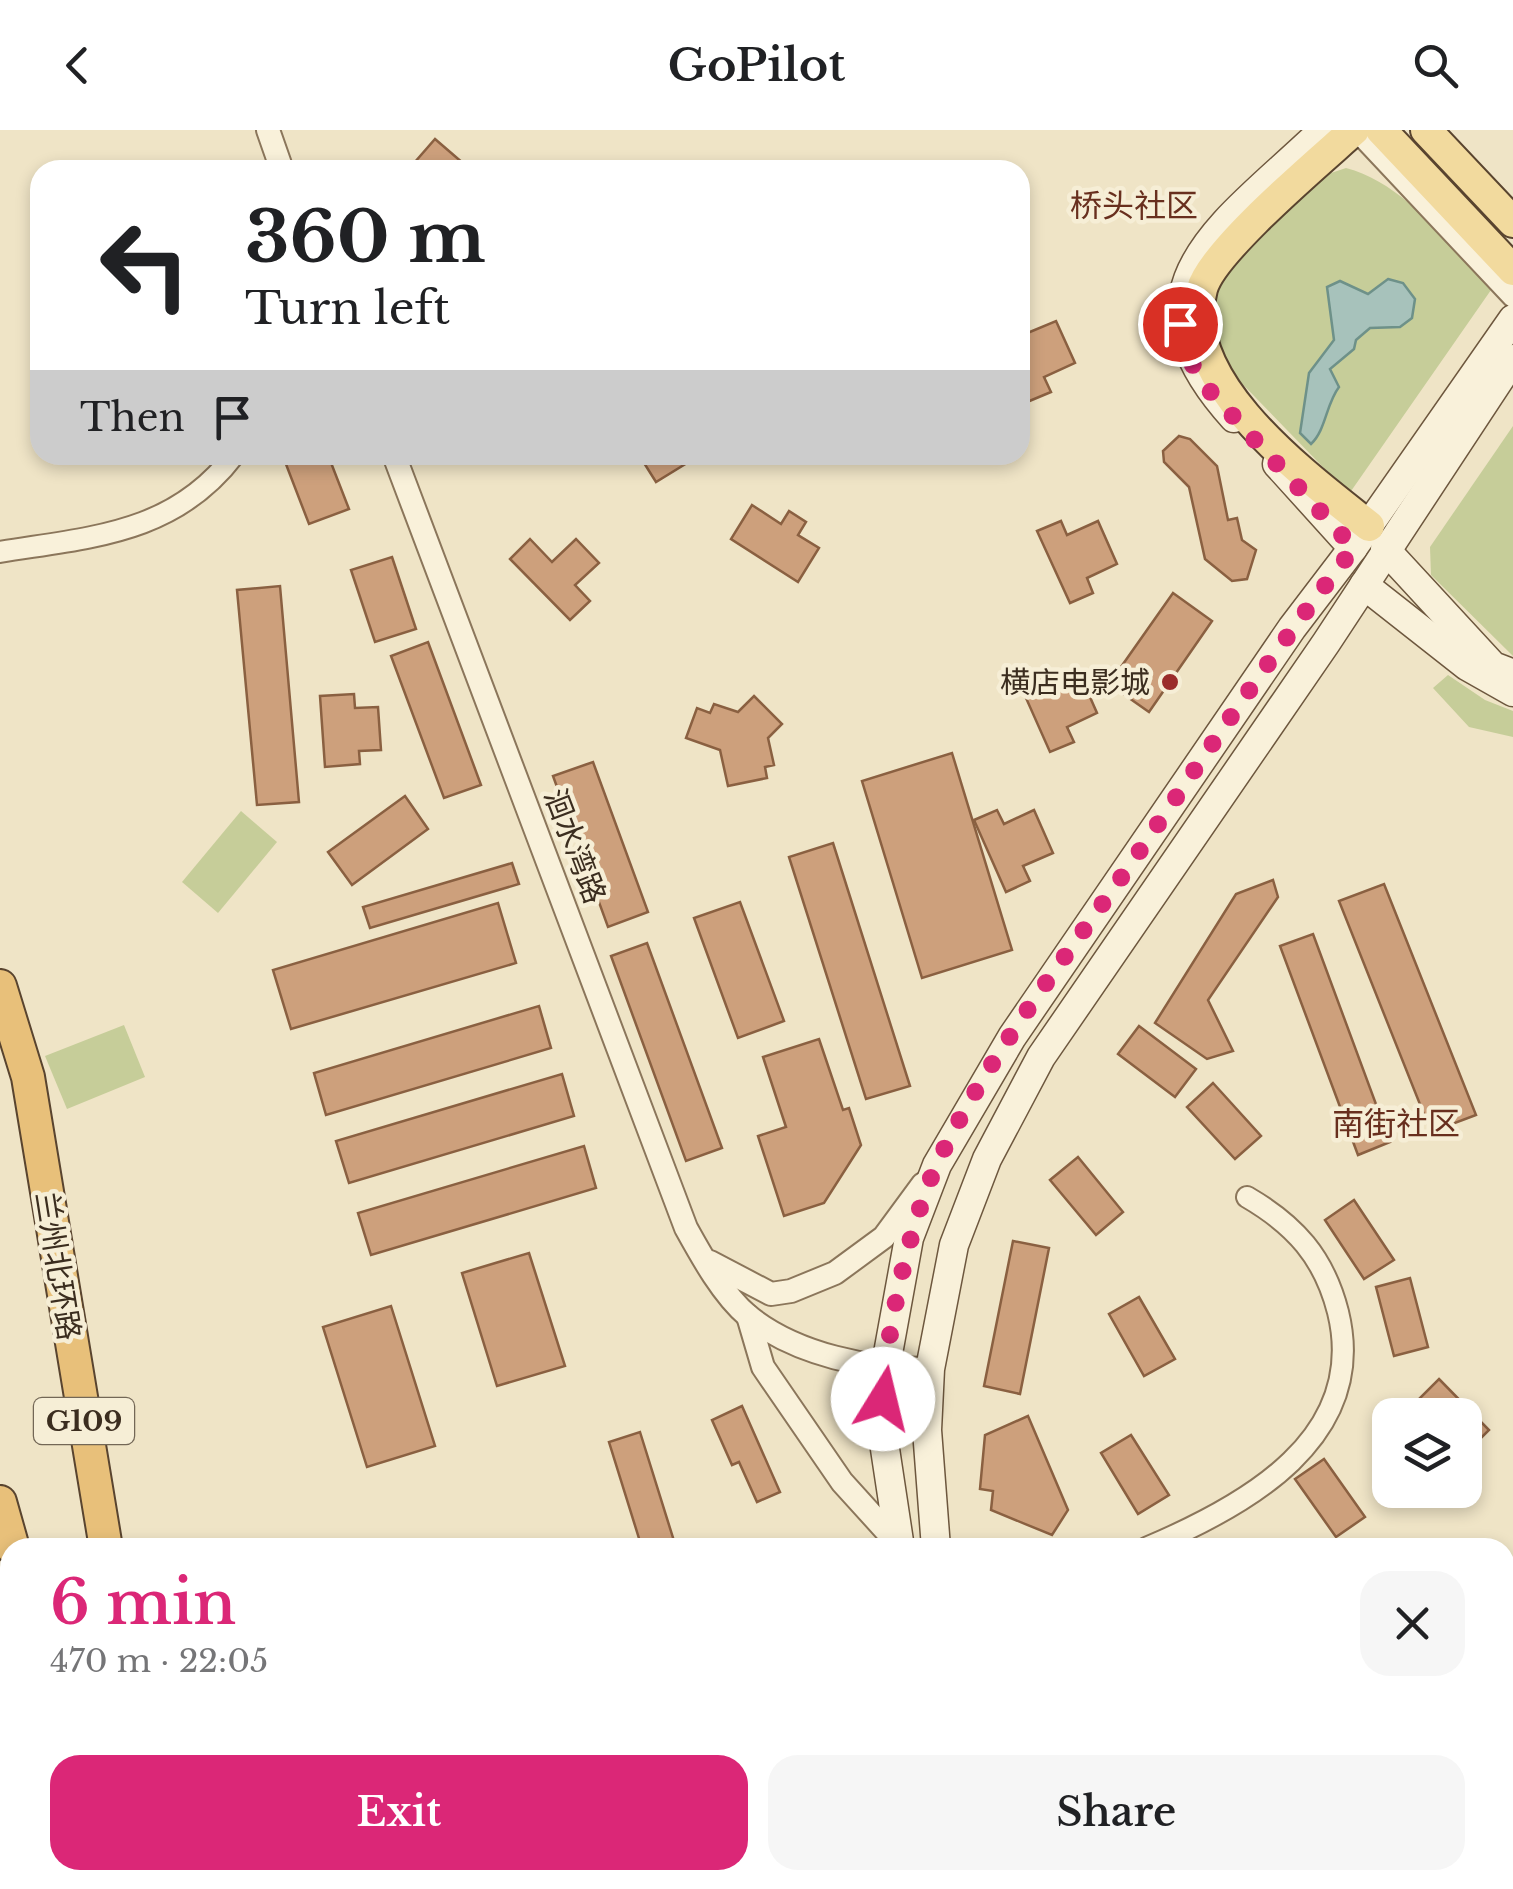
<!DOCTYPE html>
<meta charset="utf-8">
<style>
:root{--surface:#fff;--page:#f6f6f6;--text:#202124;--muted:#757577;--accent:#db2777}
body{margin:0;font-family:"Libre Baskerville","Noto Sans SC",serif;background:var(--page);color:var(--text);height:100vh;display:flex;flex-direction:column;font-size:38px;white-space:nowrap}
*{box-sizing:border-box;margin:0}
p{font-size:32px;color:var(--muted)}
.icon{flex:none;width:55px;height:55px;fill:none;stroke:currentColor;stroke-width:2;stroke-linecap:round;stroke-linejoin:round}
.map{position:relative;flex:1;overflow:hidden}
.sheet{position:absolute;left:0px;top:1408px;width:1515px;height:352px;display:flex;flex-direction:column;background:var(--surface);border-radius:30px 30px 0 0;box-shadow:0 5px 15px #0003}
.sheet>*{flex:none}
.banner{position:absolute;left:30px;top:30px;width:1000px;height:305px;border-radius:30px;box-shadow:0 5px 15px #0003;background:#fff;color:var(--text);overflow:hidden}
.tools{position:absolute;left:1372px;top:1268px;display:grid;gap:20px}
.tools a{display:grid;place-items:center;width:110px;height:110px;border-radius:20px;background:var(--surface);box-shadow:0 5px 15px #0003;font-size:50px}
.pin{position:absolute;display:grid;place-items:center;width:85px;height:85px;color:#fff;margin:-42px;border:5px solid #fff;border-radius:50%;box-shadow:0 2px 10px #0007}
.me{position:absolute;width:110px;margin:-55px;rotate:9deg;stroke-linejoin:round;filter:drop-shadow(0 0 8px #0008)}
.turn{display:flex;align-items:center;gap:35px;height:210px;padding:0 50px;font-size:45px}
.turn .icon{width:130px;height:130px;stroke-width:2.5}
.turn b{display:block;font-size:70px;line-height:85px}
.then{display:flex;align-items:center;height:95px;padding:0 50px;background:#0003;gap:20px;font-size:38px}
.round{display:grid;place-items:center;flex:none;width:105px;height:105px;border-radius:30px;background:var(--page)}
.summary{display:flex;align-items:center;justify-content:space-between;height:170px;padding:0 50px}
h1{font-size:60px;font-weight:600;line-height:75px;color:var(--accent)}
.primary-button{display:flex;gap:20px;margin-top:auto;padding:20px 50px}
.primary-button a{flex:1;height:115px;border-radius:30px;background:var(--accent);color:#fff;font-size:40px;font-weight:600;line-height:115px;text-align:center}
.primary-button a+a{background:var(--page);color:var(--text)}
header{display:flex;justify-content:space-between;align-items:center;height:130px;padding:0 50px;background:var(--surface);font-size:45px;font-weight:600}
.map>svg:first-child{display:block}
</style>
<header><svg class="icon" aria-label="back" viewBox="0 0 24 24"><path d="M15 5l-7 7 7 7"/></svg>GoPilot<svg class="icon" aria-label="search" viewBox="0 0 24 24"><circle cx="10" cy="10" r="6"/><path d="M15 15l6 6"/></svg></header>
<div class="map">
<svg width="1513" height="1759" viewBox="0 0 1513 1759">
<rect width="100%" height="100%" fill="#efe4c6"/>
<g fill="#c6cd99">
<path d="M1346,38C1407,54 1449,116 1491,160L1349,364L1222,233L1211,208L1214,154L1234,129L1325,45Z"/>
<polygon points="1513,296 1513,526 1431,445 1430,417"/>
<polygon points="1448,545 1485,570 1513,581 1513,607 1469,597 1433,558"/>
<polygon points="241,681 277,712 218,783 182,752"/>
<polygon points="124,895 145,947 67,979 45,926"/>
</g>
<path fill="#a7c2bb" stroke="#6e9189" stroke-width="2.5" d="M1388,149L1403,153L1415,169L1412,188L1400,197L1370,198L1356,210L1354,219L1330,239L1339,257C1326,274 1326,300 1311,314L1300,303L1309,243L1334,210L1327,157L1340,151L1368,164Z"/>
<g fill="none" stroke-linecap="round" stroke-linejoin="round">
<polyline stroke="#6e9189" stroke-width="5" points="934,1759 952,1750"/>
</g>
<g fill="#cda07c" stroke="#8a6041" stroke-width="2.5">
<polygon points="435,9 471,40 408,40"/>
<polygon points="1056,191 1075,233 1044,247 1051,262 1027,272 1020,256 1020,192 1025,204"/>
<polygon points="1179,306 1190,309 1217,336 1228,390 1237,388 1242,410 1256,420 1247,449 1232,451 1205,429 1189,357 1164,332 1163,321"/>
<polygon points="296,325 328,325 349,379 309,394 284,329"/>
<polygon points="639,325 700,325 656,352"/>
<polygon points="752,375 781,394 789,381 806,392 798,405 819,418 798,452 731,409"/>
<polygon points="1061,391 1067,405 1098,391 1117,434 1087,448 1093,463 1070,473 1037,401"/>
<polygon points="530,409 552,432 576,409 599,433 575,455 590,471 570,490 510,429"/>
<polygon points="392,427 416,499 375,512 351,440"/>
<polygon points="280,456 299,672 257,675 237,460"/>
<polygon points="1173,463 1212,491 1149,582 1109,554"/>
<polygon points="428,512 481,655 444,668 391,526"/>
<polygon points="1042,540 1048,554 1078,540 1097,583 1067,597 1074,612 1050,622 1018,550"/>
<polygon points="354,564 355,578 378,577 381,620 359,621 360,634 325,637 320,566"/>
<polygon points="754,566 782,594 768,608 774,635 765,637 767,648 728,656 720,620 686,608 697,578 710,583 714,574 738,582"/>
<polygon points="952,623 1012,820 922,848 862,651"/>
<polygon points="593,632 648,782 608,797 553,646"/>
<polygon points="405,666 428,699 352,755 328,722"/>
<polygon points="997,680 1004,694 1034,680 1053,723 1023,736 1030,751 1006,762 974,690"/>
<polygon points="833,713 910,956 866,969 789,727"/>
<polygon points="512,733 519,754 370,798 363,777"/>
<polygon points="1273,750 1278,767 1208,870 1233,921 1207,929 1155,893 1236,764"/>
<polygon points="1384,754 1476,985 1431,1002 1339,771"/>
<polygon points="740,772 784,891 738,908 694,788"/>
<polygon points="498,773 516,833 291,899 273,840"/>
<polygon points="1313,804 1390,1012 1358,1025 1280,816"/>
<polygon points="647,813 722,1018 686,1031 611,826"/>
<polygon points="539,876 551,918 326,985 314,943"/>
<polygon points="1139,896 1196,939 1175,967 1118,924"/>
<polygon points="819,909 843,980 849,978 861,1015 824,1073 784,1086 758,1006 786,997 763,927"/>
<polygon points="562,944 574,986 349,1053 336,1011"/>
<polygon points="1213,953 1261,1006 1235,1029 1187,977"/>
<polygon points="584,1016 596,1058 371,1125 358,1083"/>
<polygon points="1078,1027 1123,1082 1096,1105 1050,1050"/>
<polygon points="1354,1070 1394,1130 1364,1149 1325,1090"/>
<polygon points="1013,1111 1049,1118 1020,1264 984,1256"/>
<polygon points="529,1123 565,1236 497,1256 462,1143"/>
<polygon points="1410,1148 1428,1217 1394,1226 1376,1157"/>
<polygon points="1139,1167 1175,1229 1144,1246 1109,1184"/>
<polygon points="391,1176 435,1316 367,1337 323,1197"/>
<polygon points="1439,1249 1489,1300 1465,1324 1465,1285 1425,1285 1414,1274"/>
<polygon points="742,1276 780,1362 757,1372 739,1332 732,1335 712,1290"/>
<polygon points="1028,1286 1068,1380 1052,1405 991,1380 993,1361 980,1359 985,1305"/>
<polygon points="640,1302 674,1411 653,1418 642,1418 609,1312"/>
<polygon points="1131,1305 1169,1365 1138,1384 1101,1323"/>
<polygon points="1324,1329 1365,1387 1336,1407 1295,1349"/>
<polygon points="1505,1494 1513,1502 1513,1570 1505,1577"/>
<polygon points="1513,1619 1513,1691 1505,1669 1505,1622"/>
<polygon points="1195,1750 1253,1750 1256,1756 1200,1759"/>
<polygon points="1443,1750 1477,1750 1480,1759 1447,1759"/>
</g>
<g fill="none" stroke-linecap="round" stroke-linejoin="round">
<g stroke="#8b765b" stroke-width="24">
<g id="minor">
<polyline points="1356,0 1513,167"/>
<path d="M0,422C91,407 174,404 234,325"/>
<path d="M1146,1418C1246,1376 1369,1308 1338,1182C1324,1127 1295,1095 1247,1067"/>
<polyline points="854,1759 875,1750"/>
</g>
</g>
<g stroke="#8b765b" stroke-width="26">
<g id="tertiary">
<polyline points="268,0 282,40"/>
<path d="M394,325L686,1098C702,1127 723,1165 748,1186C796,1225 871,1240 930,1239"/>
<polyline points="710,1132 771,1164 791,1161 835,1143 884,1107 923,1054"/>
<polyline points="748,1186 763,1237 842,1352 900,1416"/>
</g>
</g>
<g stroke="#6d573e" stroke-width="31">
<g id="secondary">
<path d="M1234,288C1114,156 1226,94 1323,0"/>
<polyline points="1277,334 1353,418"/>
<polyline points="1385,419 1493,536 1506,541"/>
<polyline points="1364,455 1467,536 1513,562"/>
<polyline points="900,1418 882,1299 885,1240 909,1108 937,1035 1012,907 1292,498 1353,418 1513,189"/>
<polyline points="936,1418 927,1300 930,1239 954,1115 987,1029 1041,927 1326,513 1513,229"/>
<polyline points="968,1750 971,1759"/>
<polyline points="1005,1750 1007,1759"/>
</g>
</g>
<g stroke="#59442f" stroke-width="34">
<g id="primary">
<path d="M1354,0C1321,30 1212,121 1202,159C1176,251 1306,346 1369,396"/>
<polyline points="1381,0 1513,140"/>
<polyline points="1426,0 1513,92"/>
</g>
</g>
<g stroke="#59442f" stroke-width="36">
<g id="trunk">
<polyline points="0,856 28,947 106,1418"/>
<polyline points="0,1372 13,1418"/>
<polyline points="109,1750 112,1759"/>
<polyline points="167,1750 169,1759"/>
</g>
</g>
<use href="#minor" stroke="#f9f1da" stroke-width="20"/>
<use href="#tertiary" stroke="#f9f1da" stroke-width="22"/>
<use href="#secondary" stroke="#f9f1da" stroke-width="28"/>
<use href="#primary" stroke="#f2da9e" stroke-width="30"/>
<use href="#trunk" stroke="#e8c07a" stroke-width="32"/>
</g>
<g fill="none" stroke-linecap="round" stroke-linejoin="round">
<path stroke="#db2777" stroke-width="18" stroke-dasharray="0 32.4" d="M883,1269C886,1202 909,1095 937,1034C989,923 1070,822 1139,722C1209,619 1277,516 1354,418L1209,260L1189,229L1180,194"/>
</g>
<circle fill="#9a2c2a" stroke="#f6eed6" stroke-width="4" cx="1170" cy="552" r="10"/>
<g text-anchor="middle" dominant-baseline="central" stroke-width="9" stroke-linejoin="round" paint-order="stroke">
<rect fill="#f6eed6" stroke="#736756" stroke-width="2.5" x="34" y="1268" width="100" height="46" rx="8"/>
<g font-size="28" font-weight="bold" fill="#3b2d1f">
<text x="84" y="1291">G109</text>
</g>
<g font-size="30" fill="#3b2d1f" stroke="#f6eed6" text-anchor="end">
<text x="1150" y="552">横店电影城</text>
</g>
<g font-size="30" fill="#3b2d1f" stroke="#f6eed6">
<text transform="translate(575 716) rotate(69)">洄水湾路</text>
<text transform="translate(58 1136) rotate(81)">兰州北环路</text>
</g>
<g font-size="32" fill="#682f1e" stroke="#f6eed6">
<text x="1134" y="76">桥头社区</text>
<text x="1396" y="994">南街社区</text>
</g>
</g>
</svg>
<div class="tools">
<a><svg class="icon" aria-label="layers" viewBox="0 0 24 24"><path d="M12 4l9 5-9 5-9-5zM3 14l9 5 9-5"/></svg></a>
</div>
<div class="pin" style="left:1180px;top:194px;background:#d93025"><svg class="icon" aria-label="arrive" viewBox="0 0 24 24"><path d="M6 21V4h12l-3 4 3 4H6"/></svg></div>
<svg class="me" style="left:883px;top:1269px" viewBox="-20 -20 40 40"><circle r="19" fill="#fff"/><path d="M0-13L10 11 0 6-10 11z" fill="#db2777"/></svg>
<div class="banner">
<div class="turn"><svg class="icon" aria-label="left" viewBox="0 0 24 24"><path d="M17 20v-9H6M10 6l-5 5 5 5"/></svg><div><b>360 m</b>Turn left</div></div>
<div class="then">Then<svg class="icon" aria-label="arrive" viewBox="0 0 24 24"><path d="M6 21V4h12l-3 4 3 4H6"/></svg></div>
</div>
<section class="sheet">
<div class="summary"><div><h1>6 min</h1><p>470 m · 22:05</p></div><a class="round"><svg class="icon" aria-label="close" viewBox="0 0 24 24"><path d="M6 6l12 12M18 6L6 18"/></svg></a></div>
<div class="primary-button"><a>Exit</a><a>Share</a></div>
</section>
</div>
